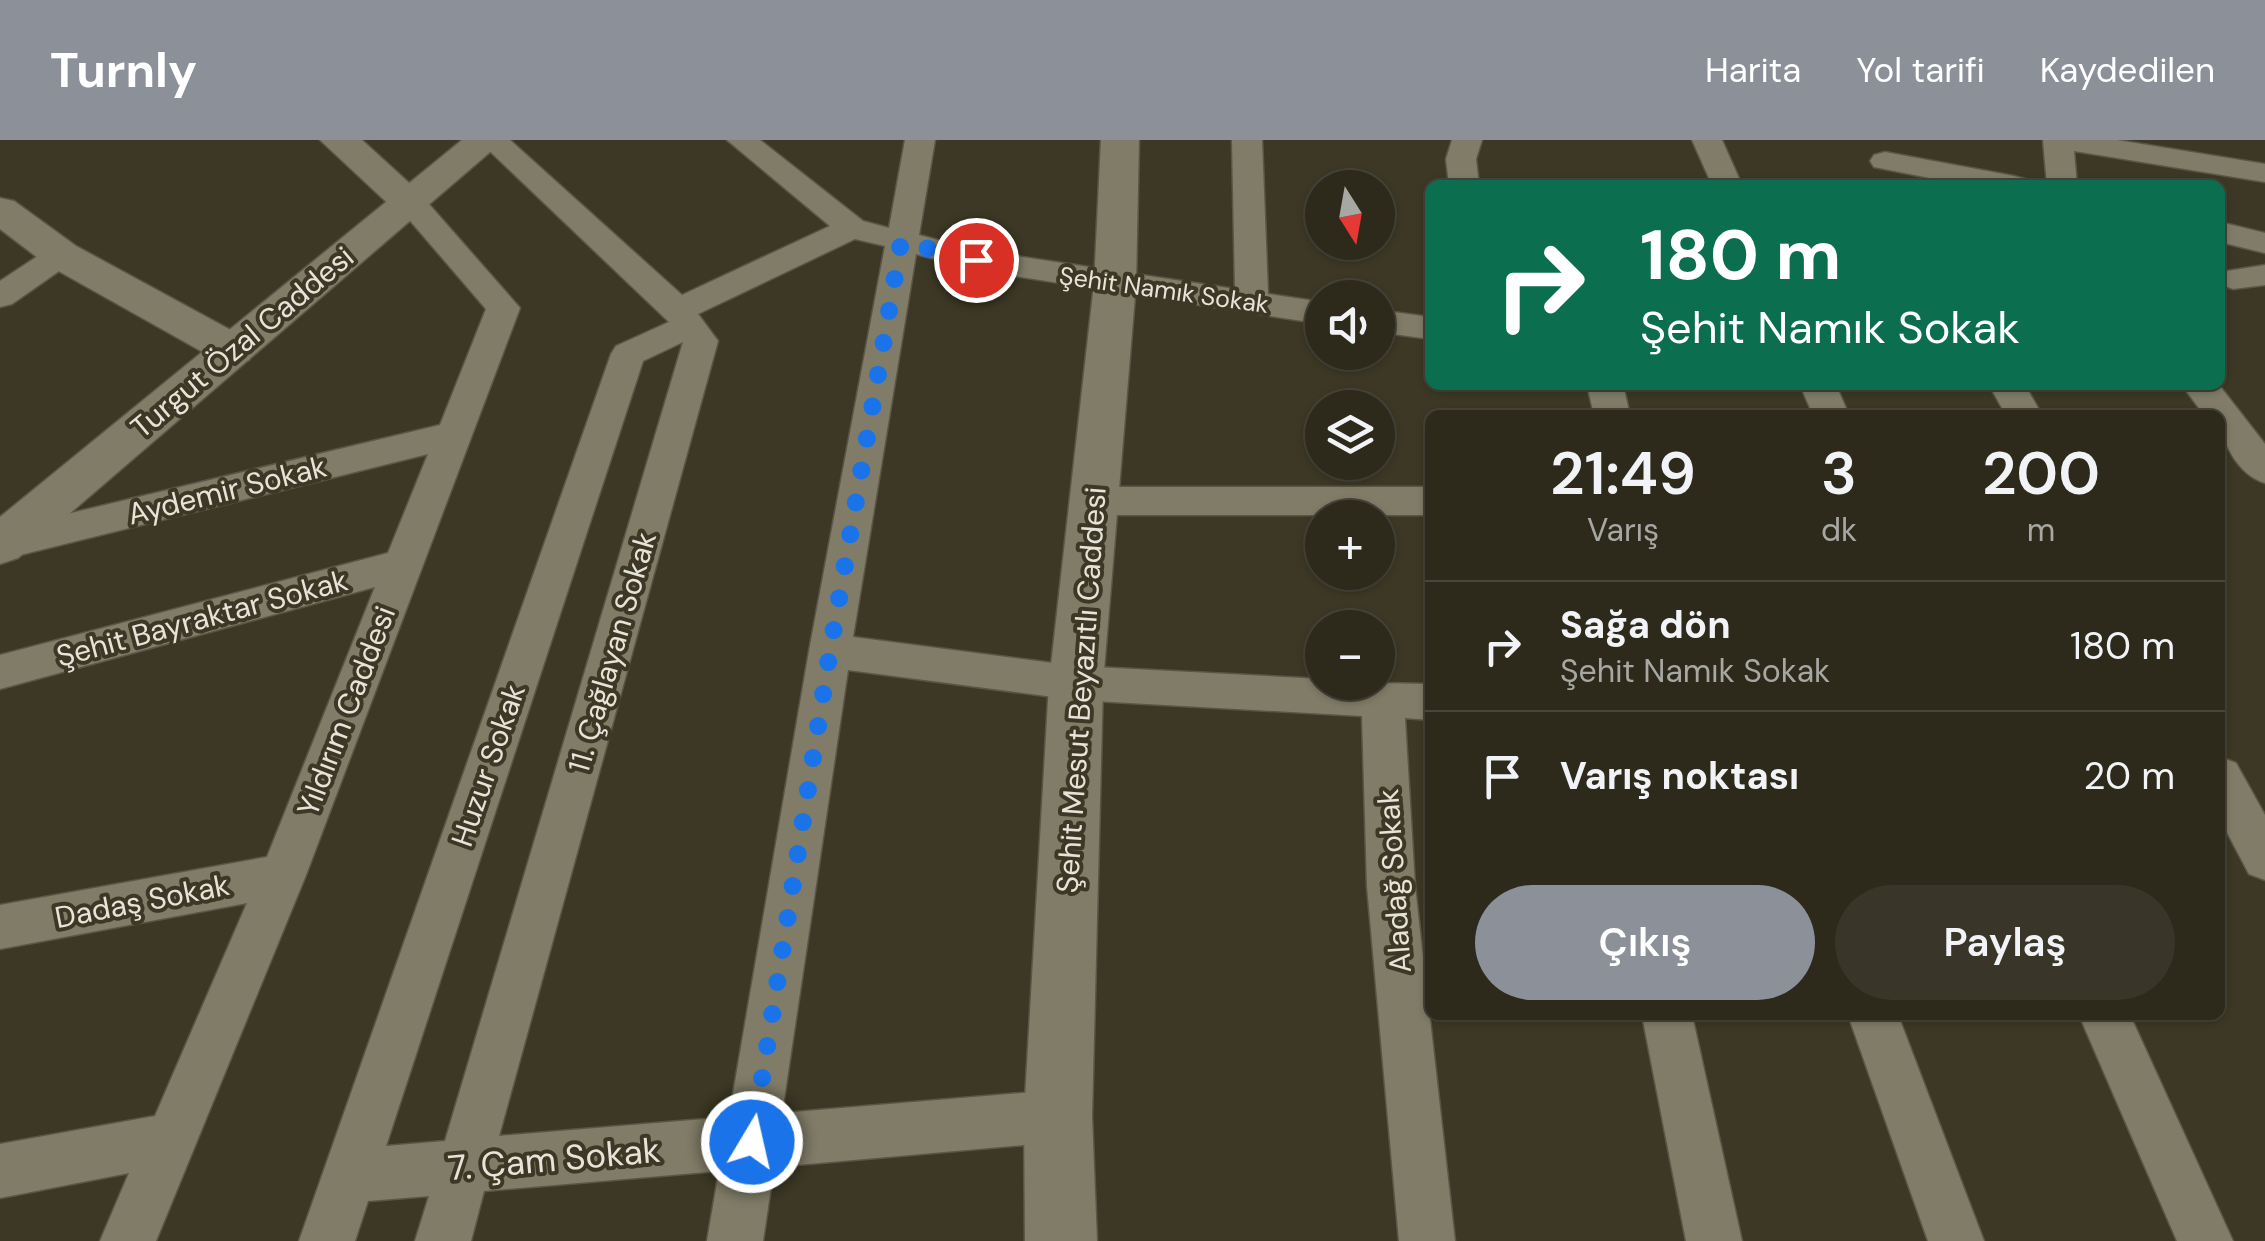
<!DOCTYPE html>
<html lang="tr">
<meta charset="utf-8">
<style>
:root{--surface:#2d2a1c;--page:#393629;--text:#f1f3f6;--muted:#a7a7a3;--line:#48463b;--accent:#8c9099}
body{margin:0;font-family:"DM Sans",sans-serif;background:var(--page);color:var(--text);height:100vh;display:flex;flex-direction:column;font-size:38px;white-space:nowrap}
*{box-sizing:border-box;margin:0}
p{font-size:32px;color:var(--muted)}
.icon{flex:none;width:55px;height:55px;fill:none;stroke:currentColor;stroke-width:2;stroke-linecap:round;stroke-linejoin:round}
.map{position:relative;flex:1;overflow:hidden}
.side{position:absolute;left:1425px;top:270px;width:800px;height:610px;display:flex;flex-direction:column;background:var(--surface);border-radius:15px;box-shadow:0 2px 8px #0004,0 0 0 2px var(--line)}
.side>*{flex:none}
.top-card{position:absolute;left:1425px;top:40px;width:800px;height:210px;border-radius:15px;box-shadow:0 2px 8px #0004,0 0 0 2px var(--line);background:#0b6e4f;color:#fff;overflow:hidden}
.needle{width:65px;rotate:169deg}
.controls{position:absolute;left:1305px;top:30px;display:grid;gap:20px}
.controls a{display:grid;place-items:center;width:90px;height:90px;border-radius:50%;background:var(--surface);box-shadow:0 2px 8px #0004,0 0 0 2px var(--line);font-size:50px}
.pin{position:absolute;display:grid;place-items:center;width:85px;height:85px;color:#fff;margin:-42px;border:5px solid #fff;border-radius:50%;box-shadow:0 2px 10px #0007}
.me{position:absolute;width:110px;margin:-55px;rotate:9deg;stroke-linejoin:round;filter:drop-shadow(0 0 8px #0008)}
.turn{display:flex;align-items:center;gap:35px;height:210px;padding:0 50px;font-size:45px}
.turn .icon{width:130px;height:130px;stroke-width:2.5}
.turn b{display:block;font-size:70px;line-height:85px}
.eta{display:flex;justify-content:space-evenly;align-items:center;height:170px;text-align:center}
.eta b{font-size:60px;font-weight:600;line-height:70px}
.cta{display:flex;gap:20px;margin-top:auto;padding:20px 50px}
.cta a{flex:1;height:115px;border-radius:60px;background:var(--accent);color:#fff;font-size:40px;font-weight:600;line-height:115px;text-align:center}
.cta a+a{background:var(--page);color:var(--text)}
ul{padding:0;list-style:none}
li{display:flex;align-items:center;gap:30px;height:130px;padding:0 50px;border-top:2px solid var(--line)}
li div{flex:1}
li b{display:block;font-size:38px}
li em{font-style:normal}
header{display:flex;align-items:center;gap:60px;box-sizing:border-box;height:140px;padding:0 50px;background:var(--accent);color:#fff}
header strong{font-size:48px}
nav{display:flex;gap:55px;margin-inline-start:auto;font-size:35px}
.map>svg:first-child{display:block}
</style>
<header>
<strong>Turnly</strong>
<nav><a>Harita</a><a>Yol tarifi</a><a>Kaydedilen</a></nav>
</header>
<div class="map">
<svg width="2265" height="1101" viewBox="0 0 2265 1101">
<rect width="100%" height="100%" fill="#3c3825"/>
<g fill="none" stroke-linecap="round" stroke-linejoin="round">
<g stroke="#5a5646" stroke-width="3">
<g id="minor">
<path d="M478,0H510L682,155L830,86L727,0H760L863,81L889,88L905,0H935L919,95L976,110L1235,149L1232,0H1262L1268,154L1322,162V184L976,130L916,114L853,497L1076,526L1322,539V542L1430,544V580L1405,578L1415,746L1455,1101H1399L1367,746L1362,576L1076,560L848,530L782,973L1058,950L1077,957L1084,976L1077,995L1058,1002L774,1027L763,1101H707L719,1031L484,1051L471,1101H415L429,1056L368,1061L355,1101H299L611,214L616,206L669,182ZM855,99L885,106L809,511L729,977L499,996L718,201L698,174ZM683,202L445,1001L386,1006L643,221Z"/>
<polygon points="1452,0 1482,0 1476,19 1479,45 1449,45 1446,19"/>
<polygon points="1692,0 1722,0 1742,45 1712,45"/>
<polygon points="2043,0 2117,0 2265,24 2265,42 2074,11 2077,45 2047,45"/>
<polygon points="1885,12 2014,36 2025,39 2029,45 1965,45 1874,27 1870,21 1874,15"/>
<polygon points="410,53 421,55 520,168 306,735 156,1101 100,1101 129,1033 0,1058 0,1004 155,976 247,763 0,809 0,765 267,717 375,447 0,549 0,515 388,413 428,314 0,420 0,390 440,285 486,169 394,62 399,55"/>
<polygon points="2220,82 2265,93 2265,113 2220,102"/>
<polygon points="61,105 72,108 77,115 72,122 12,164 0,167 0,141 50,108"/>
<polygon points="2265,125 2265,145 2233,149 2220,144 2221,132"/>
<polygon points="1378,170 1430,177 1430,199 1378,192"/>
<polygon points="1587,245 1623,245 1630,275 1594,275"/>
<polygon points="1800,245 1836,245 1849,275 1813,275"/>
<polygon points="1989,245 2025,245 2042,275 2006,275"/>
<path d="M2182,245H2219L2265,304V343C2238,335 2220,301 2220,275H2204Z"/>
<polygon points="1093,347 1430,347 1430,375 1093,375 1080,371 1074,361 1080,351"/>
<polygon points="2220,617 2236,623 2265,675 2265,740 2249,734 2220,679"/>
<polygon points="1642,875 1692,875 1742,1101 1686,1101"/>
<polygon points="1848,875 1898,875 1984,1101 1928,1101"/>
<polygon points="2079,875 2130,875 2233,1101 2177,1101"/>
</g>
</g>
<g stroke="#5a5646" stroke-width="3">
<g id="tertiary">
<polygon points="320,0 362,0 430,62 424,71 410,74 396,71"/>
<polygon points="1101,0 1139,0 1136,144 1103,543 1092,976 1097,1101 1025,1101 1024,976 1049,543 1094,144"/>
<polygon points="0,58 14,61 76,106 249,200 255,210 249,220 233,225 217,220 46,124 0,89"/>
</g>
</g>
<g stroke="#5a5646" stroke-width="3">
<polygon id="secondary" points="462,0 504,0 18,418 0,424 0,377"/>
</g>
<use href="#minor" fill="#817c67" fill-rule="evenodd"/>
<use href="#tertiary" fill="#817c67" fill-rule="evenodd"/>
<use href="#secondary" fill="#817c67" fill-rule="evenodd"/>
</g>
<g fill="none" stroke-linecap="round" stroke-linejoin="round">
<polyline stroke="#1a73e8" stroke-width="18" stroke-dasharray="0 32.4" points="752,1002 830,511 901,102 976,120"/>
</g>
<g text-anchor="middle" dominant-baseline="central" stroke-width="8" stroke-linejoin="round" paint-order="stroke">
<g font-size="25" fill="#e6e3d8" stroke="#3c3825">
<text transform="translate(1164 150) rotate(8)">Şehit Namık Sokak</text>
</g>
<g font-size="30" fill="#e6e3d8" stroke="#3c3825">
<text transform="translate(242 202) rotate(-40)">Turgut Özal Caddesi</text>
<text transform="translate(227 350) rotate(-14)">Aydemir Sokak</text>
<text transform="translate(202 478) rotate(-15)">Şehit Bayraktar Sokak</text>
<text transform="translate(612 512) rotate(-74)">11. Çağlayan Sokak</text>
<text transform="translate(1081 550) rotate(-86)">Şehit Mesut Beyazıtlı Caddesi</text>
<text transform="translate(346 571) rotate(-69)">Yıldırım Caddesi</text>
<text transform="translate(488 625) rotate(-71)">Huzur Sokak</text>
<text transform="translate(1394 741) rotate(-94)">Aladağ Sokak</text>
<text transform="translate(142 761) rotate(-11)">Dadaş Sokak</text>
</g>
<g font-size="35" fill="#e6e3d8" stroke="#3c3825">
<text transform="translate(554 1019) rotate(-5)">7. Çam Sokak</text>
</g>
</g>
</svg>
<div class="controls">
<a><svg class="needle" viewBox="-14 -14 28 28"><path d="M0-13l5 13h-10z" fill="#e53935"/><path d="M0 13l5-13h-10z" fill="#a7a7a3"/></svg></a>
<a><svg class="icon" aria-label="sound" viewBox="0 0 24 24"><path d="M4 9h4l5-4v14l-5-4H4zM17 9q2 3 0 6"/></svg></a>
<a><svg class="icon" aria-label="layers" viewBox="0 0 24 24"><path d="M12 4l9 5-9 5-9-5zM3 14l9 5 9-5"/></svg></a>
<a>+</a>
<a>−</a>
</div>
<div class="pin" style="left:976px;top:120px;background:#d93025"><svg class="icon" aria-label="arrive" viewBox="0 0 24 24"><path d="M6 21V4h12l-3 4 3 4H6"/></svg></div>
<svg class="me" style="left:752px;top:1002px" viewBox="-20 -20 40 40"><circle r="17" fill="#1a73e8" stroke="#fff" stroke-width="3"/><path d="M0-11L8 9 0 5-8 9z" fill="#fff"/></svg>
<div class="top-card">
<div class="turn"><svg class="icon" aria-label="right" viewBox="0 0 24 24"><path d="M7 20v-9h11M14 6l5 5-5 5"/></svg><div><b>180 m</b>Şehit Namık Sokak</div></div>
</div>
<section class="side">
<div class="eta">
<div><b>21:49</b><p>Varış</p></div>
<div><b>3</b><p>dk</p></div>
<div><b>200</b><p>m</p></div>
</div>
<ul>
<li><svg class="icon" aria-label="right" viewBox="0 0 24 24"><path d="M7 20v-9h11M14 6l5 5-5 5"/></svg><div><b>Sağa dön</b><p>Şehit Namık Sokak</p></div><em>180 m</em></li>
<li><svg class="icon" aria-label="arrive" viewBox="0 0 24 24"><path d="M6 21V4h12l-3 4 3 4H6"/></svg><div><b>Varış noktası</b></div><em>20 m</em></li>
</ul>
<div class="cta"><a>Çıkış</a><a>Paylaş</a></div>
</section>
</div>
